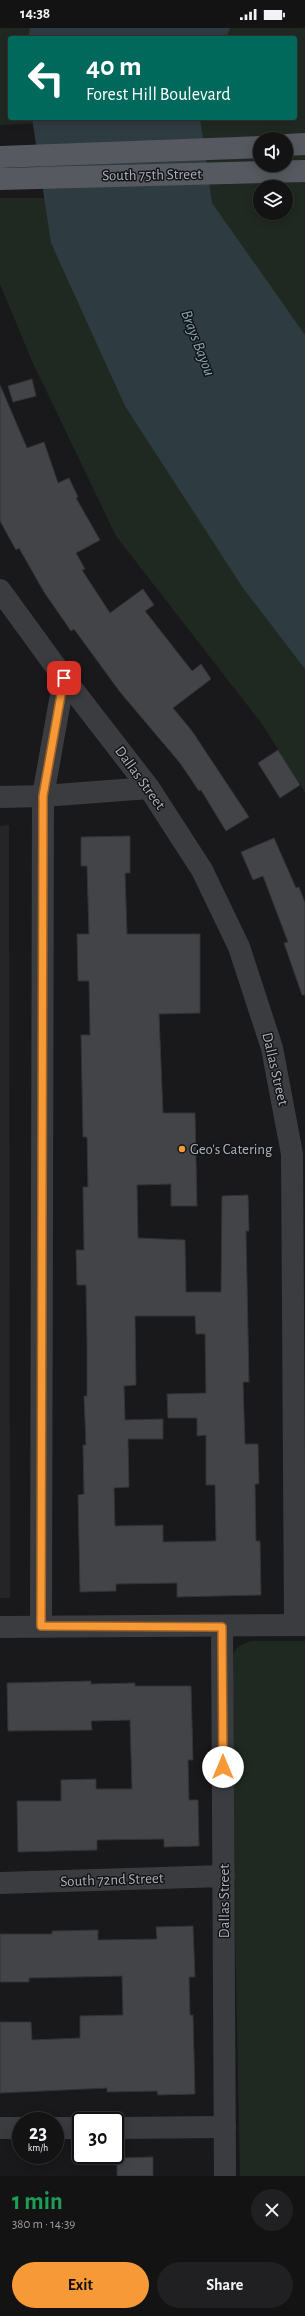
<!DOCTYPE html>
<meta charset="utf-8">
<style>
:root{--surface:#131314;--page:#202022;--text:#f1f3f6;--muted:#9d9ea0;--line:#323234;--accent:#f69936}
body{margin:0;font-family:"Alegreya Sans",sans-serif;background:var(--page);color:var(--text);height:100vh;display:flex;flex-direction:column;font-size:15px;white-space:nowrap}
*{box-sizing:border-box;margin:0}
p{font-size:13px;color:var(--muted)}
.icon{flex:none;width:22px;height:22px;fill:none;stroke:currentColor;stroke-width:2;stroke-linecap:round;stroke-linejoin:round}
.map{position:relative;height:2148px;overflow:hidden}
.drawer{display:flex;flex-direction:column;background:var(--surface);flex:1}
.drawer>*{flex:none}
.top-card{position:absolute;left:8px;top:8px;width:289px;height:84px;border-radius:4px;box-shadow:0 2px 10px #0003,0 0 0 1px var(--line);background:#00695c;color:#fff;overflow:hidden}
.tools{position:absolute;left:253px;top:104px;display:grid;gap:8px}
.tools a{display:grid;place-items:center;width:40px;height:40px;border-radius:50%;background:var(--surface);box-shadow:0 2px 10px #0003,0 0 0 1px var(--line);font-size:20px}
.speed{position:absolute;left:12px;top:2084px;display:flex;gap:8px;font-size:20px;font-weight:700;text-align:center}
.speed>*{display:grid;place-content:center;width:52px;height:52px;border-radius:50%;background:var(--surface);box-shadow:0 2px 10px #0003,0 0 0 1px var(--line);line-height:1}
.speed small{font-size:10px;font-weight:400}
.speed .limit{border:2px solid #111;border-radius:6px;background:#fff;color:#111}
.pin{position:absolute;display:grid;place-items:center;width:34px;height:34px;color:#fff;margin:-17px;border-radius:8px;box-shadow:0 2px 6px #0006}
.me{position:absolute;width:44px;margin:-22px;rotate:0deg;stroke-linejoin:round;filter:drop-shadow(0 0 3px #0008)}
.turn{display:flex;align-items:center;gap:14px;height:84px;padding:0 12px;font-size:18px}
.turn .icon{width:52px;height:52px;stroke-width:2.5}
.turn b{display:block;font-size:28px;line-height:34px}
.round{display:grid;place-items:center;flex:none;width:42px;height:42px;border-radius:21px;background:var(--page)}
.summary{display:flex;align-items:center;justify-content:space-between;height:68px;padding:0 12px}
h1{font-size:24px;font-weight:600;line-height:30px;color:#1e9e55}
.action{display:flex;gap:8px;margin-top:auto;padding:8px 12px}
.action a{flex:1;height:46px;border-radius:24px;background:var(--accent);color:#111;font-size:16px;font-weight:600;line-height:46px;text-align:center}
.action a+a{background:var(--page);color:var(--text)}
.status{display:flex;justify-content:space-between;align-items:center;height:28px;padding:0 20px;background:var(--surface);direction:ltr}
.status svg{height:11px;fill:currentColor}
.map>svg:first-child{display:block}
</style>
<div class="status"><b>14:38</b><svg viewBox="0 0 49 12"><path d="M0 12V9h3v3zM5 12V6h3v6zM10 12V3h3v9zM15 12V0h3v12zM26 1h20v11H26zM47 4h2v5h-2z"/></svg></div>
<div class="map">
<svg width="305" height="2148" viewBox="0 0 305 2148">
<rect width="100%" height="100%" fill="#19191b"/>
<polygon fill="#252528" points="9,797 10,1570 0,1570 0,798"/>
<g fill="#202921" fill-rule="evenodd">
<path d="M0,0H305V764L262,696L116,508L32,333L0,256V170H44L199,90L0,97ZM10,10H295V90H10ZM260,111H286V137H260ZM260,159H286V185H260Z"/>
<path d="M252,1613H305V2148H240L230,1639C233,1623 236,1617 252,1613Z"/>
</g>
<g fill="#2e3b40">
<polygon points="30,0 230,0 226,10 28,10"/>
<polygon points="32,90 200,90 212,175 305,307 305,641 243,560 125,378 51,215"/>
</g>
<g fill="#434448" stroke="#333337" fill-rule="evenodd">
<polygon points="32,351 36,368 13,374 8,358"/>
<polygon points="0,357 27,420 44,414 58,455 69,450 78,469 76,470 100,512 76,525 85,541 82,542 110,585 143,561 154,577 145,583 192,643 201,636 211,651 173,680 192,703 249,789 226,803 201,762 199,763 180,735 120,664 74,601 71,603 44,564 19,520 16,522 0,493"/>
<polygon points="278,722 300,757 280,770 258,735"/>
<path d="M130,808V845H125L127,906H200V985L159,986L163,1085H195L197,1178H171V1156L137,1157L138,1210L185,1212L186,1264H221L222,1168L248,1167L249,1203H246L249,1354H243L245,1416H258L259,1456H255L256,1513H260L261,1567L177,1569V1555L116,1556V1563L80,1564L78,1467L84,1466L83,1417H86L84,1368H87V1313L86,1257H77L76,1222H84L83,1159H88L87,1109H83L81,1007H90L89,953H78L77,906H89L87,838H81V809ZM135,1288H195L196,1306H205L206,1365L167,1366L168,1390H197V1408L206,1407V1457H215L216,1513L163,1514V1497L115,1498L114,1460L129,1459L128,1411H163V1391L125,1392L124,1358L136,1357Z"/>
<polygon points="274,810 296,860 299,859 305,875 305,967 302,967 284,915 288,914 263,848 253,852 241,824"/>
<polygon points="91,1653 91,1656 135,1655 135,1658 191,1658 193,1732 188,1732 189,1772 198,1772 199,1818 164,1819 164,1811 97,1812 97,1822 18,1824 17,1773 61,1773 61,1752 96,1751 96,1761 132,1761 130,1692 91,1693 92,1702 8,1703 7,1655"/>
<polygon points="193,1898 195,1949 189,1949 190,1987 193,1987 195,2066 158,2067 157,2063 107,2064 107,2060 0,2065 0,1994 31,1994 32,2012 80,2010 80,1988 123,1987 122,1948 29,1950 29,1954 0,1954 0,1906 52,1906 52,1903 98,1902 98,1912 157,1911 156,1899"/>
<polygon points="153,2129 153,2148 117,2148 117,2130"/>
</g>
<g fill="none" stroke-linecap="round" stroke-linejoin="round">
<g stroke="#3a3c40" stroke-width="22">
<polyline points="0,562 64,650 149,760 202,842 239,919 272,1020 292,1126 295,1597"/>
<polyline points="0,769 43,768 149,760"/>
<polyline points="41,1598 43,768 64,650"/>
<polyline points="0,1599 305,1597"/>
<polyline points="222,1599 225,2148"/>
<polyline points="0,1855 224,1848"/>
<polyline points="0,2100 21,2100"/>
<polyline points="55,2100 81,2100"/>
<polyline points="115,2100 225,2099"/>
</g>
<g stroke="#56595f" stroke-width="22">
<polyline points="286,117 305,116"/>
<polyline points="0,129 260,119"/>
<polyline points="0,151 305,143"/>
</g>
</g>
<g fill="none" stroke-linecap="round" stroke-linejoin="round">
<g stroke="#a06323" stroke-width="10">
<polyline id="route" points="64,650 43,768 41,1598 222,1599 223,1739"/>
</g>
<use href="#route" stroke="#f69936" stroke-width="7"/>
</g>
<circle fill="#f69936" stroke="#141416" stroke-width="1.5" cx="182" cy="1121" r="4"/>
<g text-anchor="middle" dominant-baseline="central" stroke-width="3" stroke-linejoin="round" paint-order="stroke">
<g font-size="15" fill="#abb2bb" stroke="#141416">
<text transform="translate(152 147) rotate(-1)">South 75th Street</text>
<text transform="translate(140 750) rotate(54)">Dallas Street</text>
<text transform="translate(275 1041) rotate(77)">Dallas Street</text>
<text transform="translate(112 1852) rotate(-2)">South 72nd Street</text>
<text transform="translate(224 1873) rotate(-90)">Dallas Street</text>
</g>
<g font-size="15" fill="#abb2bb" stroke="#141416" text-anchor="start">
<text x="190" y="1121">Geo's Catering</text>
</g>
<g font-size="16" font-style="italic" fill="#82a5b6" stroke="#141416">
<text transform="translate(198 315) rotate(69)">Brays Bayou</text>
</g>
</g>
</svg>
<div class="tools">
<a><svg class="icon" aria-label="sound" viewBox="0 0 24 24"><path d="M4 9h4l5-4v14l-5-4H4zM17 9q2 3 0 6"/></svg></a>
<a><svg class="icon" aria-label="layers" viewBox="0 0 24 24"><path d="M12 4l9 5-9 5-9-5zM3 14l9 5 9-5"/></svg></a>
</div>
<div class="speed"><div>23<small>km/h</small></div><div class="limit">30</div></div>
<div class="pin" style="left:64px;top:650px;background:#d93025"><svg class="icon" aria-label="arrive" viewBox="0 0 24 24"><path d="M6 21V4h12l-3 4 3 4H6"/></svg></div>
<svg class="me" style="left:223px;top:1739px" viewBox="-20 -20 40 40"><circle r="19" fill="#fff"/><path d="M0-13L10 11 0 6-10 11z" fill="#f69936"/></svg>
<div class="top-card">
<div class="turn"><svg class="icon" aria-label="left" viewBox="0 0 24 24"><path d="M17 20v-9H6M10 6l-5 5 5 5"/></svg><div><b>40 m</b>Forest Hill Boulevard</div></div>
</div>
</div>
<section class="drawer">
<div class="summary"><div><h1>1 min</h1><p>380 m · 14:39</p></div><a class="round"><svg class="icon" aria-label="close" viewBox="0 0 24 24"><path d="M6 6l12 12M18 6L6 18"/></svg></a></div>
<div class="action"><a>Exit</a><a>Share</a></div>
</section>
